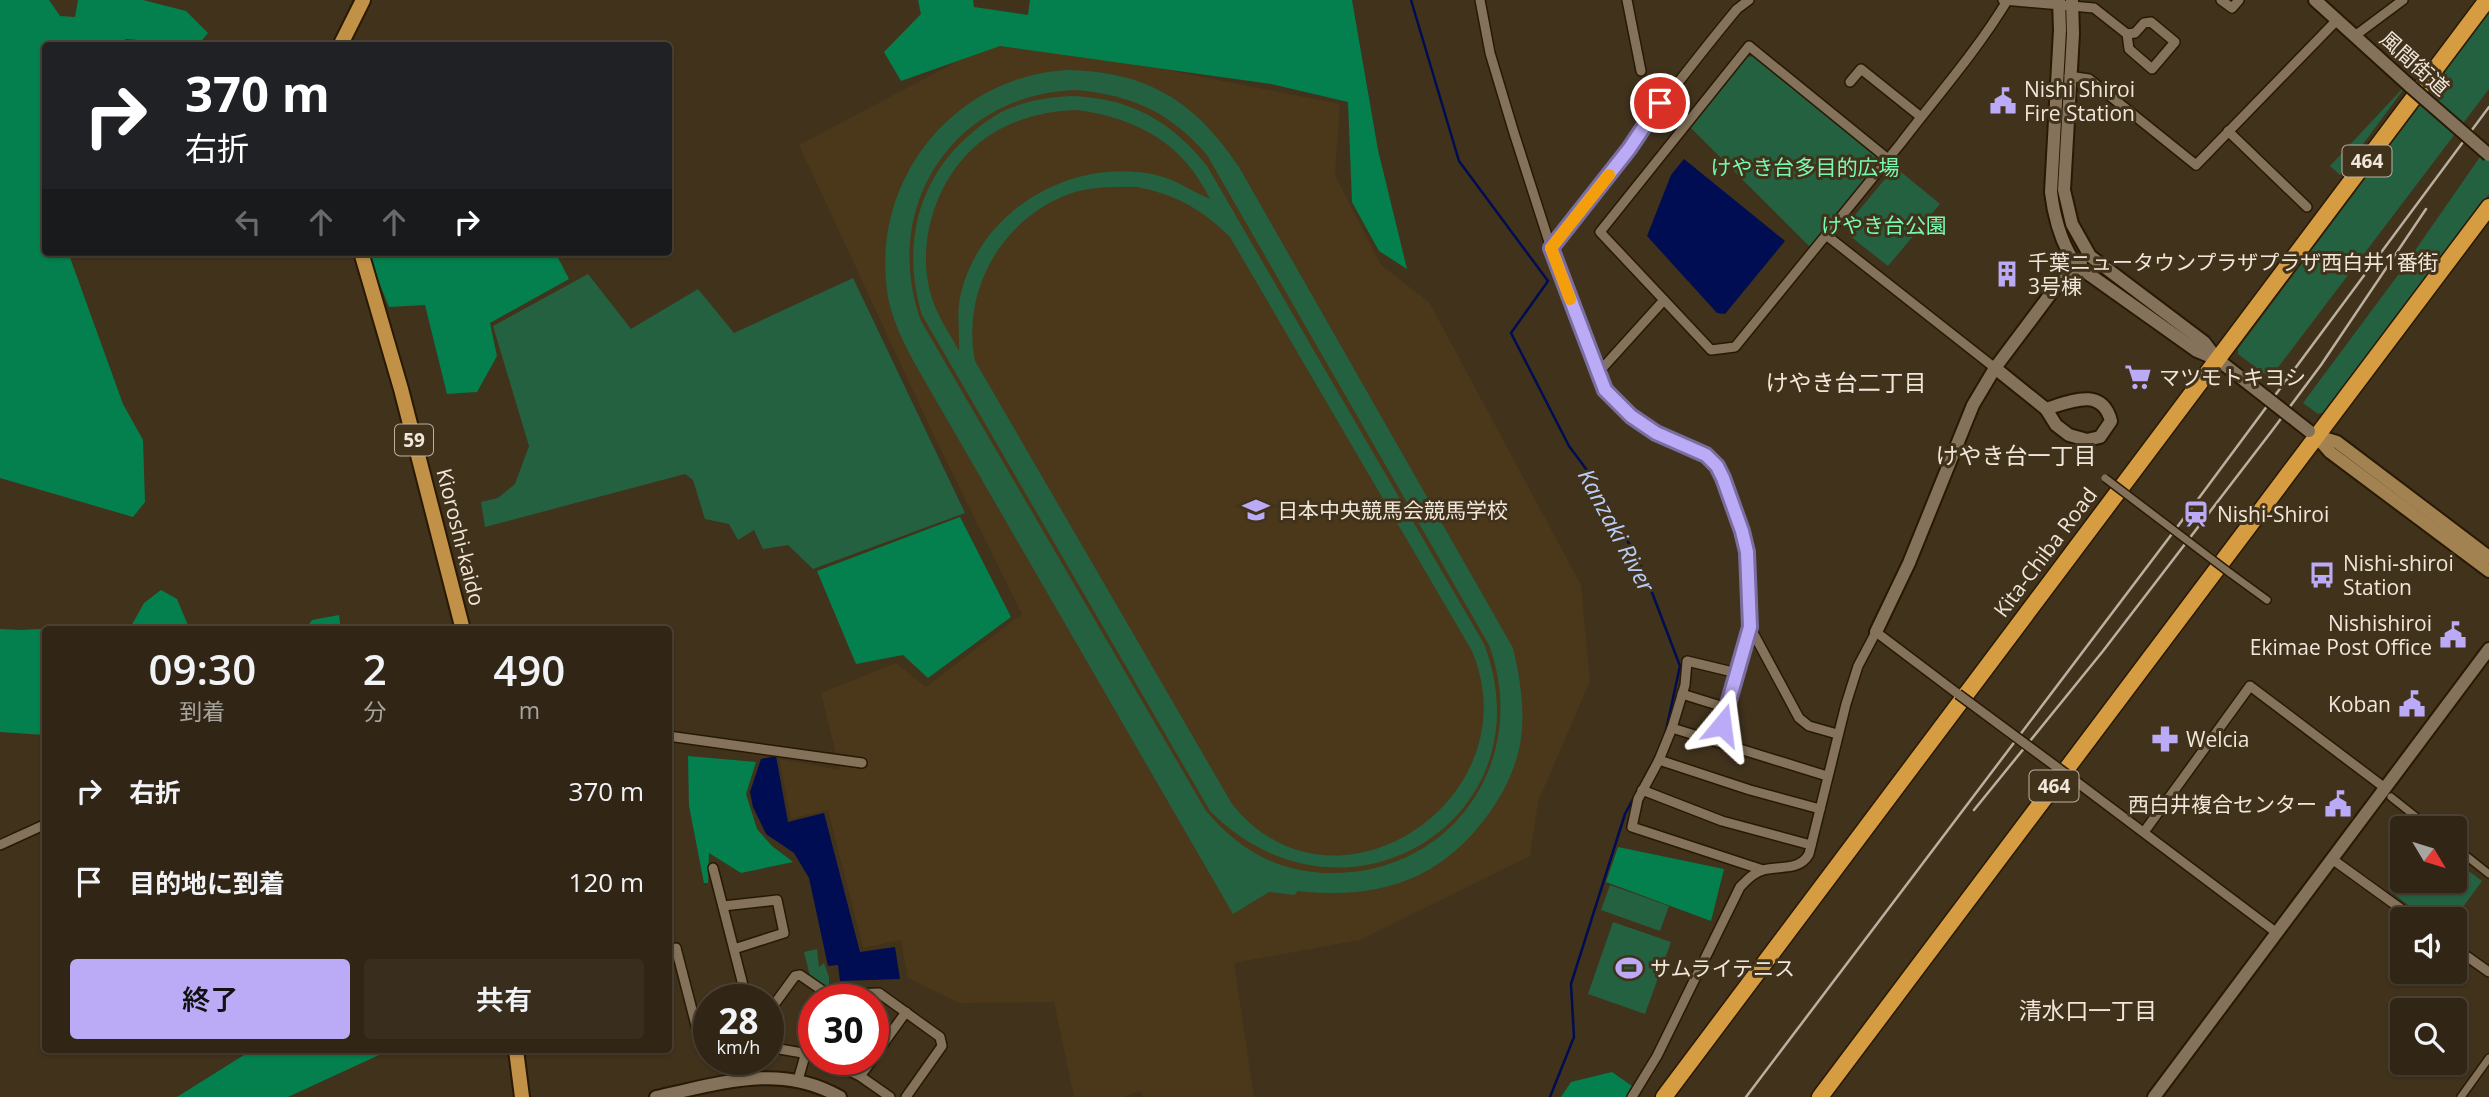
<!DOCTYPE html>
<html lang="ja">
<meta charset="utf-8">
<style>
:root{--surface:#312615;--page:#392e1e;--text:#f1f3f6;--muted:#a8a5a0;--line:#4c4334;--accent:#bbaaf6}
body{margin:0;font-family:"Open Sans","Noto Sans JP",sans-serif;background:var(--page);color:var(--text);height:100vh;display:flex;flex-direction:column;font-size:26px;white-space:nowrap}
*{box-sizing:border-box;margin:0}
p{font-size:23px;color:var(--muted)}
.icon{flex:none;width:38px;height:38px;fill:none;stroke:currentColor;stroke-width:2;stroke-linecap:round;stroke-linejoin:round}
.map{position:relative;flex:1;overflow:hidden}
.details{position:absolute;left:42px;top:626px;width:630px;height:427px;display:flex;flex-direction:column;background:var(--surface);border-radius:7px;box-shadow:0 2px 5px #0004,0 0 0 2px var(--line)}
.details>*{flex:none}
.hud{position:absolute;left:42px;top:42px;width:630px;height:214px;border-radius:7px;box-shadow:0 2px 5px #0004,0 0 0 2px var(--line);background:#202124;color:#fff;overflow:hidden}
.needle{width:46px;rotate:128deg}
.controls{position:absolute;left:2390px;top:816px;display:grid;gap:14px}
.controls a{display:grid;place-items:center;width:77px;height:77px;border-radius:7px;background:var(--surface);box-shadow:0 2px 5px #0004,0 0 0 2px var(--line);font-size:35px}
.speed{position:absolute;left:693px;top:984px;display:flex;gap:14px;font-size:35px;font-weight:700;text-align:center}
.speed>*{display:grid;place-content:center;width:91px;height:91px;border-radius:50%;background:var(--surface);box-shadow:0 2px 5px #0004,0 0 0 2px var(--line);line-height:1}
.speed small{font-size:18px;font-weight:400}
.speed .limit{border:10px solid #d22;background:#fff;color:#111}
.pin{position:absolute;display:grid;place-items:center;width:60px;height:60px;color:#fff;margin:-30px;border:4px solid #fff;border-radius:50%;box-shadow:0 2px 7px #0007}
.me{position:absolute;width:77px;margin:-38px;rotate:16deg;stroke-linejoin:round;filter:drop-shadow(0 0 5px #0008)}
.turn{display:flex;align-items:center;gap:24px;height:147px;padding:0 28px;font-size:32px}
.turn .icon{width:91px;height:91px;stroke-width:2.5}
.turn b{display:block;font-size:49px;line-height:60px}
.lanes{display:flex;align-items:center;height:66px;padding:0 28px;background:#0003;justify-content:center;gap:35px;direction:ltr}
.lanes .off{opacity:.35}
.eta{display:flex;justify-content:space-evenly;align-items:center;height:119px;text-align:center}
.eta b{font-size:42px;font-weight:600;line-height:49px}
.primary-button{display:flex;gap:14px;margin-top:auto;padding:14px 28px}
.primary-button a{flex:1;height:80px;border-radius:7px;background:var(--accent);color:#111;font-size:28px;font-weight:600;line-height:80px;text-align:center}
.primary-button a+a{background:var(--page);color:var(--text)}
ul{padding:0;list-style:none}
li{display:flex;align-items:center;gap:21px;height:91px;padding:0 28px}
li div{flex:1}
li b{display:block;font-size:26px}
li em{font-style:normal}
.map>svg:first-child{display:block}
</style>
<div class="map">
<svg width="2489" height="1097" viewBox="0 0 2489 1097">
<rect width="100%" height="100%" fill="#41321c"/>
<polygon fill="#4b371a" points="994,42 1030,43 1340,104 1335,175 1381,265 1429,302 1581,585 1590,681 1538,802 1530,856 1360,940 1234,963 1254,1097 1143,1097 1140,1091 1123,1097 1074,1097 1054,1002 959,1003 908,978 901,940 863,948 828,810 791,819 779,759 840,770 821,693 896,663 926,687 1022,614 934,436 799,145"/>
<g fill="#246141" fill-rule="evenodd">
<polygon points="2489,13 2489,89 2270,378 2238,354 2238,349"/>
<polygon points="1755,56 1878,156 1878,164 1810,247 1690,127 1747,57"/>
<path d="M1068,70C1148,72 1195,101 1239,167L1513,648C1520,678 1525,707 1521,738C1517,767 1504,793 1487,816C1440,881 1376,900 1298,891L1294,895L1269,892L1233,914L919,371C906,348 893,323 888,297C869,182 952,76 1068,70ZM1076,90C1132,95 1170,112 1207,155L1489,645C1528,750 1464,860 1352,872C1325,875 1298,872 1273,862C1246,851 1225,833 1206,811L921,321C880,207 953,94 1076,90Z"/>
<polygon points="2402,89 2403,90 2340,175 2330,166"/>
<path d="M1071,96C1130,98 1170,120 1207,166L1484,644C1551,819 1344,946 1210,811L922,315C902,249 916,183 967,137C981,125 996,113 1013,107C1031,100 1051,97 1071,96ZM1077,110C1137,118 1183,143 1210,199C1191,191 1174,178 1152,174C1069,158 981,211 961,293C956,313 960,333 959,351C951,336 940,320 934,304C911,244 939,164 995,132C1021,117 1048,111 1077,110ZM1137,187C1175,194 1203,210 1230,237L1472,651C1534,799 1334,932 1232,804L975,361C961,289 1003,217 1072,193C1093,186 1116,187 1137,187Z"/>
<polygon points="2489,144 2489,194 2326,412 2318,414 2303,403 2398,275"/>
<polygon points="1895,167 1940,204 1888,266 1850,236 1846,226"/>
<polygon points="588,274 631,329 698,289 734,333 853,278 965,513 813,569 788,545 763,549 754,530 738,540 729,524 705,519 693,480 685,474 485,527 481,502 498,498 515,484 529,446 493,326"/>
<polygon points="2455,861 2482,881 2454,919 2427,919 2388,890 2403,871 2403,880 2455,880"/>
<polygon points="1610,885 1669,906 1660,931 1601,910"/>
<polygon points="1613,922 1671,942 1645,1014 1588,994"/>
<polygon points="817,949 819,967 824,963 829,977 829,990 810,976 804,952"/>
</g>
<g fill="#03804d">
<polygon points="0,0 49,0 60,16 75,17 78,0 143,0 186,11 208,33 198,45 126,39 120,45 46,46 46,173 41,175 45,189 46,252 68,252 123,404 143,440 145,502 133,517 0,478"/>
<polygon points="918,0 973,0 974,7 1028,15 1030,0 1352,0 1378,150 1407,269 1379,251 1352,202 1348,102 1271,84 1000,46 901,81 884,52 921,14"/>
<polygon points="367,252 555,252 569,279 490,323 497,356 477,392 447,394 425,305 389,307"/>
<polygon points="960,517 1011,617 928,678 903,655 856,664 817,571"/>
<polygon points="161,590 177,599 190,630 129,630 144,603"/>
<polygon points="339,615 341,630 305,630 312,620"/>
<polygon points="76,627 81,630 46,630 45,735 0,732 0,629 21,630"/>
<polygon points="688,756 756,762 746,794 757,829 772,846 793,862 741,873 709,853 708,883 704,883 689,806"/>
<polygon points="1618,847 1724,869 1711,921 1606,882"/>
<polygon points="252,1050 390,1050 288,1097 177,1097"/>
<polygon points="1612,1072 1632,1086 1626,1097 1561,1097 1571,1082"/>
</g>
<g fill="#000d52">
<polygon points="1684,159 1785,241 1725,314 1717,313 1647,236 1671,175"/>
<polygon points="776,756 788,822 824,813 860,952 895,947 900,979 840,981 838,965 828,966 809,878 794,853 766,834 753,807 750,792 761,759"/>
</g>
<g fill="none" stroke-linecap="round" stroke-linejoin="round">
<g stroke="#000d52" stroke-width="2.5">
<polyline points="1411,0 1459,161 1548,281 1511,333 1569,446 1598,485 1645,574 1680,666 1665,735"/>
<polyline points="1550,1097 1574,1037 1571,984 1625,814 1660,748"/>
</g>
<g stroke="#281904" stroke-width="10">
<g id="pedestrian">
<polyline points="2230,573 2267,600"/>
<polyline points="2391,797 2430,828"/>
<polyline points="2455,847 2489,874"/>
<polyline points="2461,1097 2489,1058"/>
</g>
</g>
<g stroke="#281904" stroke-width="12">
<g id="minor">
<polyline points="1480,0 1490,53 1514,133 1551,248 1605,390 1631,416 1656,433 1706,455 1717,466 1723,478 1742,531 1747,552 1750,627 1799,718 1809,726 1837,734"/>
<polyline points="1627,0 1641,71"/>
<polyline points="2003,0 2094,8 2127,34 2135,33 2144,23 2151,22 2175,42 2152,69 2129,49 2127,34"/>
<polyline points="2221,0 2232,8 2239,0"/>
<polyline points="2356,35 2403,0"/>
<polyline points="2069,76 2089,79 2196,165 2337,20"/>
<polyline points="1850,82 1861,69 1921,117"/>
<polyline points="2228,131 2307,207"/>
<path d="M1888,159L1749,46L1600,232L1711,350L1735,347C1791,279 1846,211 1901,143C1937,96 1976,52 2007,1"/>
<polyline points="1826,235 1995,368"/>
<path d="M1551,248C1613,169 1672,87 1737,9L1749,0"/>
<polyline points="1598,373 1664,300"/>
<polyline points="1737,673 1687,661 1685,685 1672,728 1659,760 1638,799 1632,827 1763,870"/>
<polyline points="1682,694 1727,708"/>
<polyline points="1672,728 1827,776"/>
<polyline points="668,736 862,763"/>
<polyline points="1718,742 1750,627"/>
<polyline points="1659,760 1750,790 1820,809"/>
<polyline points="2070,777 2277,933"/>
<polyline points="1642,790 1722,821 1811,845"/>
<polyline points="2144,832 2250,686 2385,788"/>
<polyline points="0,845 46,824"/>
<polyline points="2332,859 2415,919"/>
<polyline points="713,868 745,993 750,999"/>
<polyline points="723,906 777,900 784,933 734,949"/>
<polyline points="676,948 698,1033 709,1032"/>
<polyline points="2455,948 2489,972"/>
<polyline points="768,1013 795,976 800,975 829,995 879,993 940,1037 942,1046 906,1097"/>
<polyline points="768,1047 814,1055"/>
<polyline points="873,1058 906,1012"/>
<polyline points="824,1059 860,1076 890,1097"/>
<polyline points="860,1076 873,1059"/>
<polyline points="798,1080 814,1024"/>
<path d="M1632,1097L1657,1056L1740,887C1747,880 1753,873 1763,870C1779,865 1799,872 1809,854L1846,704L1858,666L1876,632L1958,694"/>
</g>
</g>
<g stroke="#281904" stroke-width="16">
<g id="tertiary">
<path d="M2059,0L2060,30L2051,192C2054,217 2061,243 2076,265L2197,351L2216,359"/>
<polyline points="2072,0 2073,34 2064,190 2072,224 2090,256 2204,342 2217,359 2267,398"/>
<polyline points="2315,0 2411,87"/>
<path d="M1995,368L2046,409L2056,425L2069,435L2087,440L2100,437L2111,421C2102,387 2072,401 2046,409"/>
<polyline points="1876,632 1909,563 1973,405 1995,368 2058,284 2081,262"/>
<path d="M656,1097C718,1084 780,1062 840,1097"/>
<polyline points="2154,1097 2489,649"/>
</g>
</g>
<g stroke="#281904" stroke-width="16">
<g id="secondary">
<polyline points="2316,436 2330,452 2489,571"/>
<polyline points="2317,436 2337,442 2489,557"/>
</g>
</g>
<g stroke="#281904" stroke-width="18">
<g id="primary">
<polyline points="340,46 363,0"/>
<polyline points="361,252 401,389 463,630"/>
<polyline points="516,1050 522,1097"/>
</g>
</g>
<g stroke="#281904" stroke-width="19">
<g id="trunk">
<polyline points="1664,1097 2487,0"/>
<polyline points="1820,1097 2489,207"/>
</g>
</g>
<use href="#pedestrian" stroke="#84725a" stroke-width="7"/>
<use href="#minor" stroke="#84725a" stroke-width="9"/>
<use href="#tertiary" stroke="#84725a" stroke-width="12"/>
<use href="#secondary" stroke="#a38251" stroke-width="12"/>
<use href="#primary" stroke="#c19147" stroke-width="14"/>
<use href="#trunk" stroke="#d69c41" stroke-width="16"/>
<g stroke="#bbaf9f" stroke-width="2.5">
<polyline points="1974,810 2103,651 2271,432 2321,365 2426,209"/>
<polyline points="1746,1097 2190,510 2489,107"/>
</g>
<g stroke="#281904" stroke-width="10" stroke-linecap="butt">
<polyline id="pedestrian-bridge" points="2105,478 2230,573"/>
</g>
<g stroke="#281904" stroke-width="12" stroke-linecap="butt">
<polyline id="minor-bridge" points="1958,694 2070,777"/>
</g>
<g stroke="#281904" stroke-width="16" stroke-linecap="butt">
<g id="tertiary-bridge">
<polyline points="2411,87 2489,155"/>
<polyline points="2267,398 2309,431"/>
</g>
</g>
<use href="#pedestrian-bridge" stroke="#84725a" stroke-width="7"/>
<use href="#minor-bridge" stroke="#84725a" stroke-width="9"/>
<use href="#tertiary-bridge" stroke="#84725a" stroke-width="12"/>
</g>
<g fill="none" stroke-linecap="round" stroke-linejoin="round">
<g stroke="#7a6ea0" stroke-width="18">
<polyline id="route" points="1660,103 1629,149 1551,248 1605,390 1631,416 1656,433 1706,455 1717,466 1723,478 1742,531 1747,552 1750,627 1722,725"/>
</g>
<use href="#route" stroke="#bbaaf6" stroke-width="12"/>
<polyline stroke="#f59e0b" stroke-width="12" points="1570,299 1551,248 1609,175"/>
</g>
<defs>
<g id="civic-bare" transform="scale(2.1)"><path d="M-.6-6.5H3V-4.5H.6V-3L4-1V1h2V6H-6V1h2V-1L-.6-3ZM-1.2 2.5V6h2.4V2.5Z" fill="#bbaaf6" stroke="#41321c" stroke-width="2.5" paint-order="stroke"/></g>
<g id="building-bare" transform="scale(2.1)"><path d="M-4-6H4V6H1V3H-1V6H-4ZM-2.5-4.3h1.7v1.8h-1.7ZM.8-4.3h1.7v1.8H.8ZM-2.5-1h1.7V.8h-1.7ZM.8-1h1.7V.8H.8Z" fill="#bbaaf6" stroke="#41321c" stroke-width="2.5" paint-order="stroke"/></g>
<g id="supermarket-bare" transform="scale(2.1)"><path d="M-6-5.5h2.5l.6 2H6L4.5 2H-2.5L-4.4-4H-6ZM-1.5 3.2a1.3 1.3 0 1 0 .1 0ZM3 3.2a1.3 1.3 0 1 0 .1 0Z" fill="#bbaaf6" stroke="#41321c" stroke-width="2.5" paint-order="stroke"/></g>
<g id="university-bare" transform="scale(2.1)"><path d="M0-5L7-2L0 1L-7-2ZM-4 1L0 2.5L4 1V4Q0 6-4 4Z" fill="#bbaaf6" stroke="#41321c" stroke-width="2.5" paint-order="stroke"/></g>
<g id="station-bare" transform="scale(2.1)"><path d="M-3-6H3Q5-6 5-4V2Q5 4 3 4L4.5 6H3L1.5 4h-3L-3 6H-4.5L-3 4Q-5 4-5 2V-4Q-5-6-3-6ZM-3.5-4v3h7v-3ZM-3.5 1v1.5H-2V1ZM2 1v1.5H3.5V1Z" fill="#bbaaf6" stroke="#41321c" stroke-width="2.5" paint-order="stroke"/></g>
<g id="bus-bare" transform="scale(2.1)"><path d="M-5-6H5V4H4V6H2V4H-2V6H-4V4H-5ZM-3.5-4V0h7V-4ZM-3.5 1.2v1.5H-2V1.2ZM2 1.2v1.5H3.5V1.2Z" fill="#bbaaf6" stroke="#41321c" stroke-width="2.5" paint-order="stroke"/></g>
<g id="pharmacy-bare" transform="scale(2.1)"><path d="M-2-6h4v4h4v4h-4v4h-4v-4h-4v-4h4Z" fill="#bbaaf6" stroke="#41321c" stroke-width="2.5" paint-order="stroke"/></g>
<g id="stadium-bare" transform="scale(2.1)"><path d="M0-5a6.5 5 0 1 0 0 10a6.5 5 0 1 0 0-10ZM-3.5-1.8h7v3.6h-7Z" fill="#bbaaf6" stroke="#41321c" stroke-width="2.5" paint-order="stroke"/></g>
</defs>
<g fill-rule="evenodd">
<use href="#civic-bare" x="2003" y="101"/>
<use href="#building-bare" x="2007" y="274"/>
<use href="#supermarket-bare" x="2138" y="377"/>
<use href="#university-bare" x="1256" y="510"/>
<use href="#station-bare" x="2196" y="514"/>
<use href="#bus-bare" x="2322" y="575"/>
<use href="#civic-bare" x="2453" y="635"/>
<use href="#civic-bare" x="2412" y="704"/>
<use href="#pharmacy-bare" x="2165" y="739"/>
<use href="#civic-bare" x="2338" y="804"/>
<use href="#stadium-bare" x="1629" y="968"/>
</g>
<g text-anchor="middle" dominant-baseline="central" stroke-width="6" stroke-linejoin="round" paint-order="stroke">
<g fill="#41321c" stroke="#bcb0a0" stroke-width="2">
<rect x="2342.5" y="145.5" width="49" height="31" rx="5"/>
<rect x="395" y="424.5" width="38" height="31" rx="5"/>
<rect x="2029.5" y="770.5" width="49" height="31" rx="5"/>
</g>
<g font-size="19" font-weight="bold" fill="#f0e6d9">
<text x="2367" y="161">464</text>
<text x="414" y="440">59</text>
<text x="2054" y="786">464</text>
</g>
<g font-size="21" fill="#f0e6d9" stroke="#41321c">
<text transform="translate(2415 63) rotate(42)">風間街道</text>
<text transform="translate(461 537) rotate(76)">Kioroshi-kaido</text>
<text transform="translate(2045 552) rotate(-53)">Kita-Chiba Road</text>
</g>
<g font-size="21" fill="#f0e6d9" stroke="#41321c" text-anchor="start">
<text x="2024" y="89">Nishi Shiroi<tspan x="2024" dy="24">Fire Station</tspan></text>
<text x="2028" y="262">千葉ニュータウンプラザプラザ西白井1番街<tspan x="2028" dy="24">3号棟</tspan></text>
<text x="2159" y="377">マツモトキヨシ</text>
<text x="1277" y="510">日本中央競馬会競馬学校</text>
<text x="2217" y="514">Nishi-Shiroi</text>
<text x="2343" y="563">Nishi-shiroi<tspan x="2343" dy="24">Station</tspan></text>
<text x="2432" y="623" text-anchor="end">Nishishiroi<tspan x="2432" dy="24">Ekimae Post Office</tspan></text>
<text x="2391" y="704" text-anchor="end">Koban</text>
<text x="2186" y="739">Welcia</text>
<text x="2317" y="804" text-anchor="end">西白井複合センター</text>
<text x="1650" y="968">サムライテニス</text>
</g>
<g font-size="21" fill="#77fab2" stroke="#41321c">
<text x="1805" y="167">けやき台多目的広場</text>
<text x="1884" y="225">けやき台公園</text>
</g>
<g font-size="23" fill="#f0e6d9" stroke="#41321c">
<text x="1846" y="382">けやき台二丁目</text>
<text x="2016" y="455">けやき台一丁目</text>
<text x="2088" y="1010">清水口一丁目</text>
</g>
<g font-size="23" font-style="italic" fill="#b9cef7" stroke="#41321c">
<text transform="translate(1617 530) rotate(62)">Kanzaki River</text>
</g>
</g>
</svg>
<div class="controls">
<a><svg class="needle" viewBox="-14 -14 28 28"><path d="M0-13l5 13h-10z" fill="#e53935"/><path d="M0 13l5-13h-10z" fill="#a8a5a0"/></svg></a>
<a><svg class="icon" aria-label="sound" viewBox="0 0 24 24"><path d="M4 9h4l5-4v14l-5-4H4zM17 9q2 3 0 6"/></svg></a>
<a><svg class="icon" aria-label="search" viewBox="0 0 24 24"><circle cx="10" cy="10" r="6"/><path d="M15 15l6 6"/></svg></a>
</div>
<div class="speed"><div>28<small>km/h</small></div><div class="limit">30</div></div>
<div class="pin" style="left:1660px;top:103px;background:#d93025"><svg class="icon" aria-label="arrive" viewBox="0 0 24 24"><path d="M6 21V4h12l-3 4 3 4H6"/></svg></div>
<svg class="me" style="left:1722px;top:725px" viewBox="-20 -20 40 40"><path d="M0-17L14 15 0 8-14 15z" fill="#bbaaf6" stroke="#fff" stroke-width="4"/></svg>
<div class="hud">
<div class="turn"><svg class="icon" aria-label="right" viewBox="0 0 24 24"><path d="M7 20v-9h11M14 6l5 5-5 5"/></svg><div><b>370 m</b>右折</div></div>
<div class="lanes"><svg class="icon off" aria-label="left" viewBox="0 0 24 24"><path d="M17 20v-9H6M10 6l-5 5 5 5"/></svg><svg class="icon off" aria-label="ahead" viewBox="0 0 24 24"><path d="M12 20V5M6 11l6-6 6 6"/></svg><svg class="icon off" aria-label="ahead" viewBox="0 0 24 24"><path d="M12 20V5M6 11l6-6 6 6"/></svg><svg class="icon" aria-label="right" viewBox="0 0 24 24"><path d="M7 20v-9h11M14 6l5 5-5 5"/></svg></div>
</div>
<section class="details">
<div class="eta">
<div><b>09:30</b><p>到着</p></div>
<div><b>2</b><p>分</p></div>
<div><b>490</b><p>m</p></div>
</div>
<ul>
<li><svg class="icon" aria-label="right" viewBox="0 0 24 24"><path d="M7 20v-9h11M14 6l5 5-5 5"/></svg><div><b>右折</b></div><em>370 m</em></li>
<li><svg class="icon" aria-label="arrive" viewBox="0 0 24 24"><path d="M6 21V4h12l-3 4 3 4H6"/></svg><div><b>目的地に到着</b></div><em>120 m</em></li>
</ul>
<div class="primary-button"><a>終了</a><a>共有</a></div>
</section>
</div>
